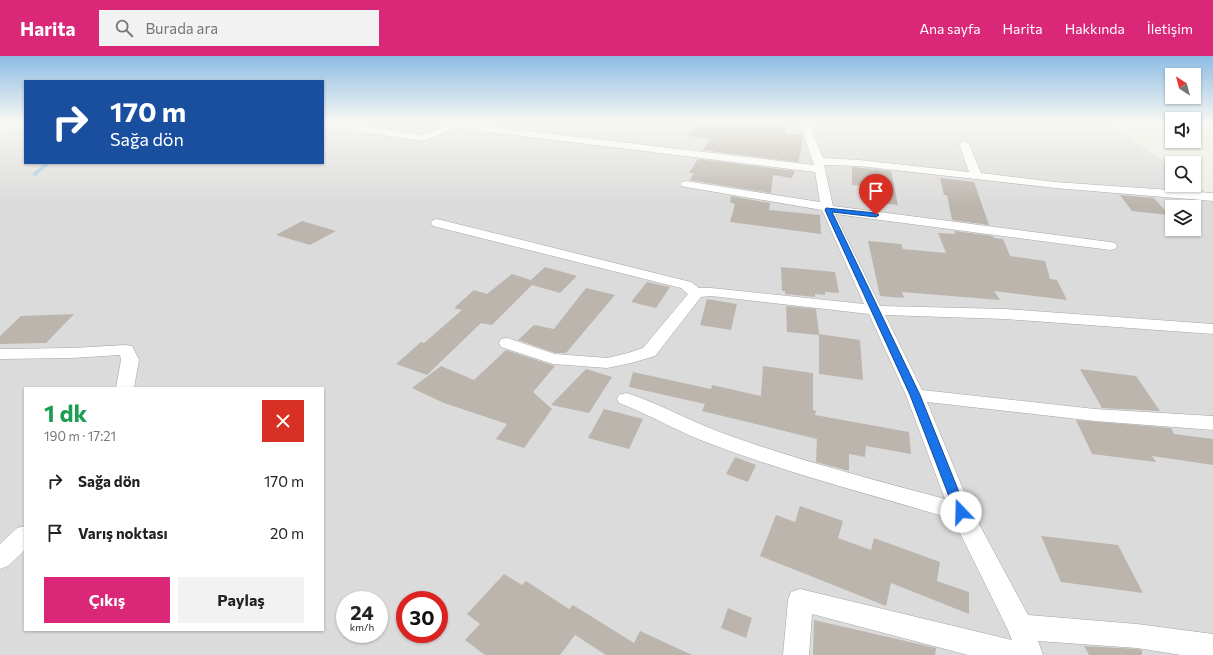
<!DOCTYPE html>
<html lang="tr">
<meta charset="utf-8">
<style>
:root{--surface:#fff;--page:#f2f2f2;--text:#222;--muted:#767676;--accent:#db2777}
body{margin:0;font-family:Commissioner,sans-serif;background:var(--page);color:var(--text);height:100vh;display:flex;flex-direction:column;font-size:15px;white-space:nowrap}
*{box-sizing:border-box;margin:0}
p{font-size:13px;color:var(--muted)}
.icon{flex:none;width:22px;height:22px;fill:none;stroke:currentColor;stroke-width:2;stroke-linecap:round;stroke-linejoin:round}
.map{position:relative;flex:1;overflow:hidden}
.sheet{position:absolute;left:24px;top:331px;width:300px;height:244px;display:flex;flex-direction:column;background:var(--surface);border-radius:0px;box-shadow:0 1px 3px #0004}
.sheet>*{flex:none}
.top-card{position:absolute;left:24px;top:24px;width:300px;height:84px;border-radius:0px;box-shadow:0 1px 3px #0004;background:#1a4fa0;color:#fff;overflow:hidden}
.needle{width:26px;rotate:324deg}
.fabs{position:absolute;left:1165px;top:12px;display:grid;gap:8px}
.fabs a{display:grid;place-items:center;width:36px;height:36px;border-radius:0px;background:var(--surface);box-shadow:0 1px 3px #0004;font-size:20px}
.speed{position:absolute;left:336px;top:535px;display:flex;gap:8px;font-size:20px;font-weight:700;text-align:center}
.speed>*{display:grid;place-content:center;width:52px;height:52px;border-radius:50%;background:var(--surface);box-shadow:0 1px 3px #0004;line-height:1}
.speed small{font-size:10px;font-weight:400}
.speed .limit{border:6px solid #d22;background:#fff;color:#111}
.pin{position:absolute;display:grid;place-items:center;width:34px;height:34px;color:#fff;margin:-41px -17px;border-radius:50% 50% 50% 0;rotate:-45deg;box-shadow:0 0 4px #0007}
.pin .icon{rotate:45deg}
.me{position:absolute;width:44px;margin:-22px;rotate:339deg;stroke-linejoin:round;filter:drop-shadow(0 0 3px #0008)}
.turn{display:flex;align-items:center;gap:14px;height:84px;padding:0 20px;font-size:18px}
.turn .icon{width:52px;height:52px;stroke-width:2.5}
.turn b{display:block;font-size:28px;line-height:34px}
.round{display:grid;place-items:center;flex:none;width:42px;height:42px;border-radius:0px;background:var(--page)}
.summary{display:flex;align-items:center;justify-content:space-between;height:68px;padding:0 20px}
h1{font-size:24px;font-weight:700;line-height:30px;color:#1e9e55}
.cta{display:flex;gap:8px;margin-top:auto;padding:8px 20px}
.cta a{flex:1;height:46px;border-radius:0px;background:var(--accent);color:#fff;font-size:16px;font-weight:700;line-height:46px;text-align:center}
.cta a+a{background:var(--page);color:var(--text)}
ul{padding:0;list-style:none}
li{display:flex;align-items:center;gap:12px;height:52px;padding:0 20px}
li div{flex:1}
li b{display:block;font-size:15px}
li em{font-style:normal}
header{display:flex;align-items:center;gap:24px;box-sizing:border-box;height:56px;padding:0 20px;background:var(--accent);color:#fff}
header strong{font-size:19px}
nav{display:flex;gap:22px;margin-inline-start:auto;font-size:14px}
.search{width:280px;height:36px;background:var(--page);display:flex;align-items:center;gap:10px;box-sizing:border-box;padding:0 14px;border-radius:0px;color:var(--muted);font-size:15px}
.map>svg:first-child{display:block}
</style>
<header>
<strong>Harita</strong>
<div class="search"><svg class="icon" aria-label="search" viewBox="0 0 24 24"><circle cx="10" cy="10" r="6"/><path d="M15 15l6 6"/></svg>Burada ara</div>
<nav><a>Ana sayfa</a><a>Harita</a><a>Hakkında</a><a>İletişim</a></nav>
</header>
<div class="map">
<svg width="1213" height="599" viewBox="0 0 1213 599">
<rect width="100%" height="100%" fill="#eeede4"/>
<path fill="#dcdbdb" fill-rule="evenodd" d="M323,65H1108L1172,112V129L1194,128L1213,142V599H0V78L25,68V107H323ZM1172,151H1194V173H1172ZM25,332H323V574H25ZM345,544H379V578H345ZM405,544H439V578H405Z"/>
<g fill="none" stroke-linecap="round" stroke-linejoin="round">
<polyline stroke="#a5c7db" stroke-width="4" points="35,118 48,107"/>
</g>
<g fill="#bbb5ad">
<polygon points="701,65 786,66 786,77 802,79 803,81 801,96 798,106 703,94 710,83 688,80"/>
<polygon points="698,103 795,115 792,122 773,119 771,137 690,124 694,117 689,117"/>
<polygon points="852,111 891,115 898,149 865,145 864,130 852,129"/>
<polygon points="940,122 974,126 989,169 952,164 947,139 944,139"/>
<polygon points="1120,139 1154,142 1169,159 1132,155"/>
<polygon points="731,140 770,147 769,154 820,159 821,178 730,166 735,148 730,146"/>
<polygon points="302,165 336,175 310,189 276,179"/>
<polygon points="954,175 993,180 994,182 1003,183 1010,200 1045,205 1050,223 1057,224 1067,244 994,235 1000,244 902,236 904,242 880,240 868,185 901,188 903,193 946,197 938,177 955,178"/>
<polygon points="545,211 577,220 560,237 532,229 492,269 481,267 427,319 396,308 421,286 424,287 462,254 454,252 474,234 487,238 512,218 531,224"/>
<polygon points="781,211 835,216 839,237 825,236 825,239 815,238 815,241 785,238 785,235 782,235"/>
<polygon points="647,226 670,231 656,252 631,246"/>
<polygon points="586,232 615,239 566,297 555,297 518,284 534,269 554,273"/>
<polygon points="707,243 737,248 731,274 700,269"/>
<polygon points="786,250 816,253 819,278 860,284 863,324 819,318 819,279 787,276"/>
<polygon points="74,258 46,287 0,288 0,280 21,260"/>
<polygon points="506,294 555,310 533,336 552,353 524,392 496,383 507,368 444,347 412,332 441,310 474,324"/>
<polygon points="763,310 813,317 813,354 816,355 815,359 909,376 911,398 866,390 865,401 849,398 849,415 816,406 817,383 702,355 705,348 629,331 633,316 711,333 712,329 761,340"/>
<polygon points="586,313 612,321 589,357 551,349"/>
<polygon points="1080,313 1136,320 1160,355 1102,352"/>
<polygon points="604,353 643,363 629,393 588,382"/>
<polygon points="1076,364 1171,372 1174,378 1213,383 1213,409 1152,400 1156,406 1092,398"/>
<polygon points="735,401 756,409 748,426 726,418"/>
<polygon points="800,450 843,465 838,482 871,494 874,482 940,506 937,525 969,536 969,558 891,527 886,550 760,500 776,459 795,466"/>
<polygon points="1041,480 1118,489 1143,537 1061,526"/>
<polygon points="504,518 522,529 526,525 569,553 573,549 634,587 640,575 692,599 606,599 575,579 560,599 485,599 465,584 480,568 467,558"/>
<polygon points="728,552 752,562 746,582 721,572"/>
<polygon points="814,564 936,592 935,599 813,599"/>
<polygon points="1084,590 1137,593 1142,594 1142,599 1089,599"/>
</g>
<g fill="none" stroke-linecap="round" stroke-linejoin="round">
<g stroke="#a5a5a5" stroke-width="1">
<g id="street">
<path d="M323,65L350,68L362,65L365,67L362,70L422,79L459,65H471L468,68L814,109L803,76L801,65H810L813,76L823,102L859,104L969,116L959,88L964,85L969,88L981,117L1055,126L1213,137V145L1055,132L859,110L824,109L833,150L1110,186L1115,187L1117,190L1115,193L1110,194L835,158L880,250L1005,253L1213,268V278L1005,263L885,259L922,334L1095,353L1213,360V374L1095,365L927,346L972,455L1028,559L1137,568L1213,578V599H1181L1137,592L1038,585L1043,599H968L812,558L809,599H783L788,544L791,536L800,533L1012,584L1008,574L953,463C872,439 790,418 711,388C680,377 651,359 619,347L617,343L619,339L626,337L633,339C664,350 694,367 725,378C797,404 871,423 945,443L906,339L869,258L711,240L701,241L655,300L631,307L607,312L553,308L501,291L499,287L501,283L507,282L555,298L607,302L628,297L643,292L688,238L681,232L433,170L431,167L433,164L437,163L691,226L699,232H711L864,248L822,154L686,131L682,130L680,128L682,126L686,125L820,146L815,116L457,72L423,85L323,70Z"/>
<polygon points="126,289 132,290 139,304 134,332 116,332 121,304 120,299 72,302 0,303 0,293 72,292"/>
<polygon points="25,470 25,494 8,510 0,513 0,488 17,472"/>
</g>
</g>
<use href="#street" fill="#fff" fill-rule="evenodd"/>
</g>
<linearGradient id="sky" x2="0" y2="1"><stop stop-color="#8dbce3"/><stop offset="0.44" stop-color="#f7f7f3"/><stop offset="1" stop-color="#f7f7f3" stop-opacity="0"/></linearGradient>
<rect width="1213" height="149" fill="url(#sky)"/>
<polygon fill="#1a73e8" stroke="#114b97" points="826,152 876,157 879,159 876,161 832,156 920,339 967,456 965,460 961,461 957,460 955,456 910,339 825,154"/>
</svg>
<div class="fabs">
<a><svg class="needle" viewBox="-14 -14 28 28"><path d="M0-13l5 13h-10z" fill="#e53935"/><path d="M0 13l5-13h-10z" fill="#767676"/></svg></a>
<a><svg class="icon" aria-label="sound" viewBox="0 0 24 24"><path d="M4 9h4l5-4v14l-5-4H4zM17 9q2 3 0 6"/></svg></a>
<a><svg class="icon" aria-label="search" viewBox="0 0 24 24"><circle cx="10" cy="10" r="6"/><path d="M15 15l6 6"/></svg></a>
<a><svg class="icon" aria-label="layers" viewBox="0 0 24 24"><path d="M12 4l9 5-9 5-9-5zM3 14l9 5 9-5"/></svg></a>
</div>
<div class="speed"><div>24<small>km/h</small></div><div class="limit">30</div></div>
<div class="pin" style="left:876px;top:159px;background:#d93025"><svg class="icon" aria-label="arrive" viewBox="0 0 24 24"><path d="M6 21V4h12l-3 4 3 4H6"/></svg></div>
<svg class="me" style="left:961px;top:456px" viewBox="-20 -20 40 40"><circle r="19" fill="#fff"/><path d="M0-13L10 11 0 6-10 11z" fill="#1a73e8"/></svg>
<div class="top-card">
<div class="turn"><svg class="icon" aria-label="right" viewBox="0 0 24 24"><path d="M7 20v-9h11M14 6l5 5-5 5"/></svg><div><b>170 m</b>Sağa dön</div></div>
</div>
<section class="sheet">
<div class="summary"><div><h1>1 dk</h1><p>190 m · 17:21</p></div><a class="round" style="background:#d93025;color:#fff"><svg class="icon" aria-label="close" viewBox="0 0 24 24"><path d="M6 6l12 12M18 6L6 18"/></svg></a></div>
<ul>
<li><svg class="icon" aria-label="right" viewBox="0 0 24 24"><path d="M7 20v-9h11M14 6l5 5-5 5"/></svg><div><b>Sağa dön</b></div><em>170 m</em></li>
<li><svg class="icon" aria-label="arrive" viewBox="0 0 24 24"><path d="M6 21V4h12l-3 4 3 4H6"/></svg><div><b>Varış noktası</b></div><em>20 m</em></li>
</ul>
<div class="cta"><a>Çıkış</a><a>Paylaş</a></div>
</section>
</div>
